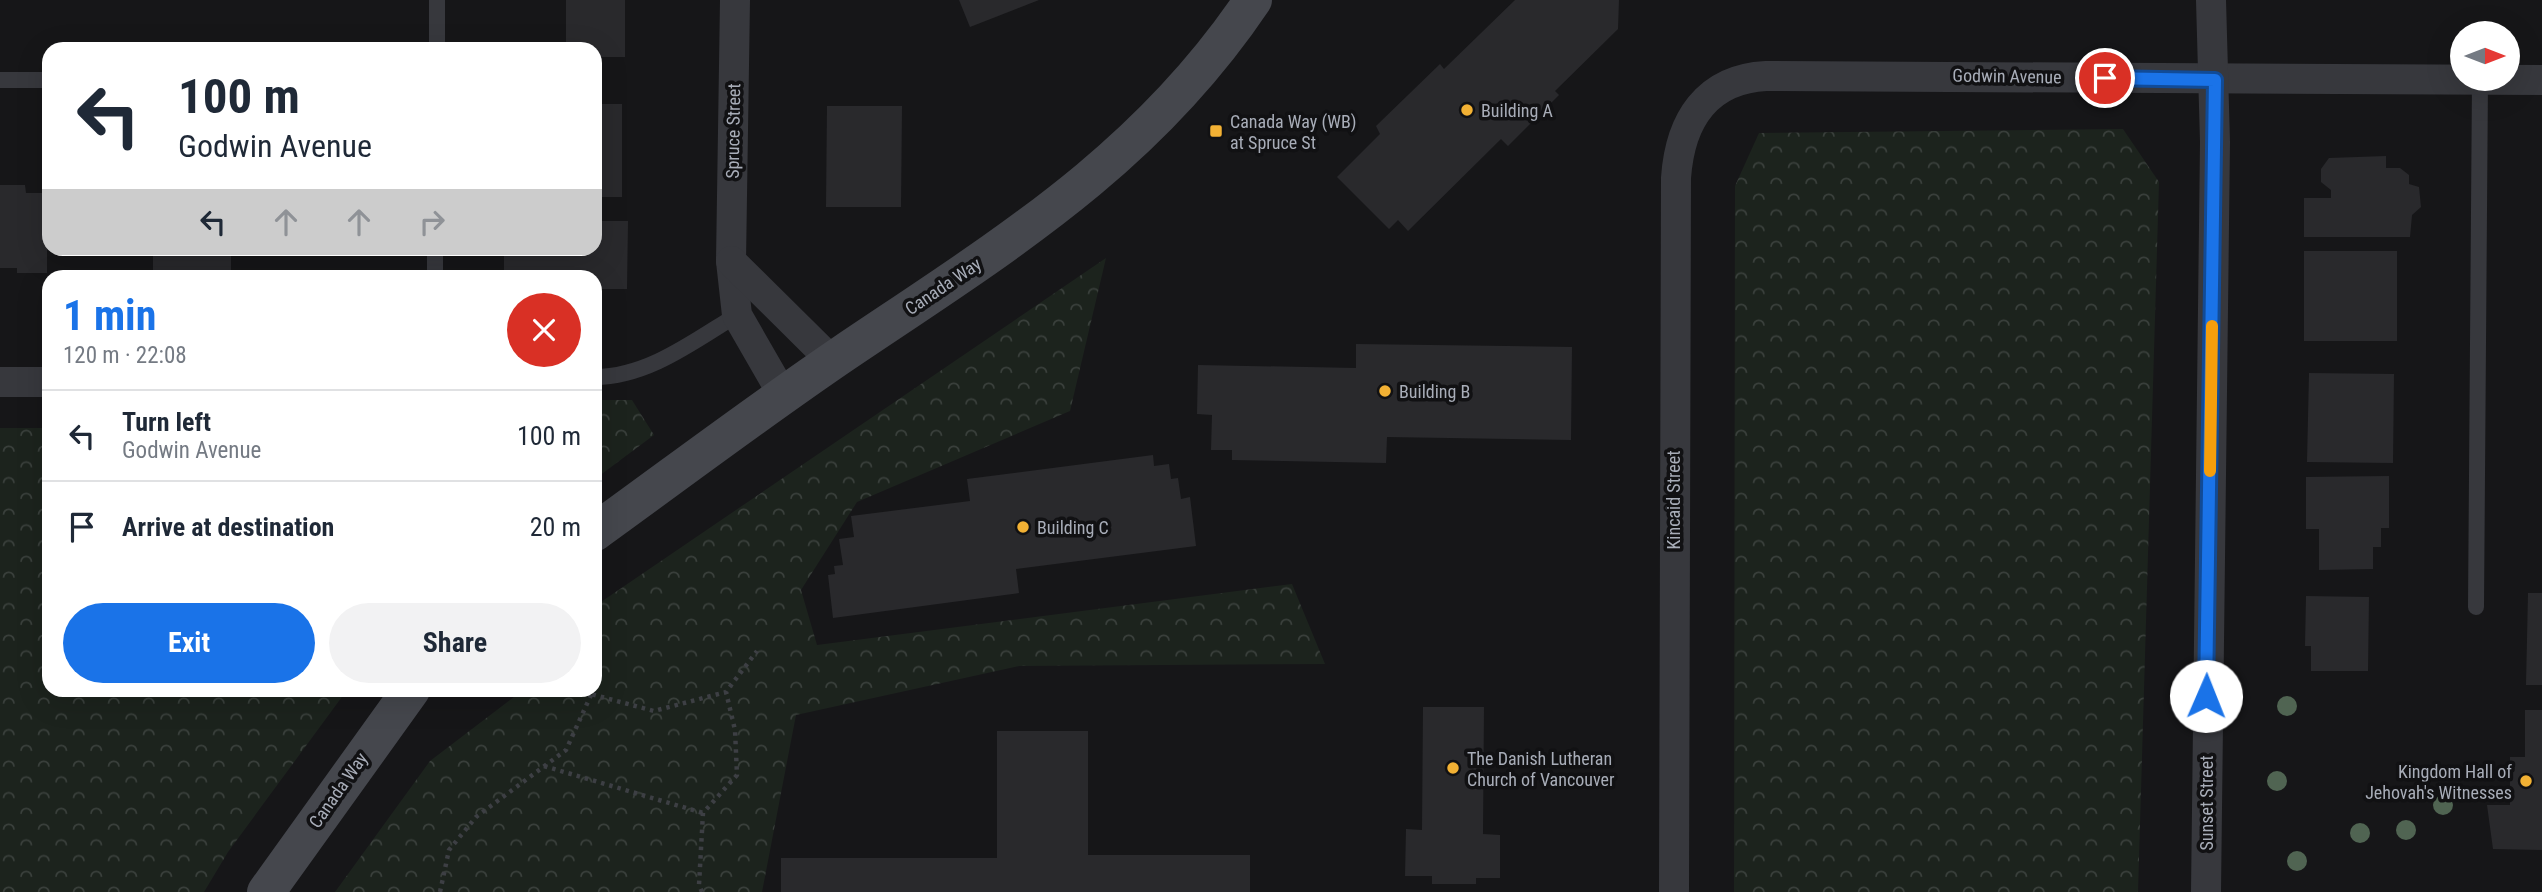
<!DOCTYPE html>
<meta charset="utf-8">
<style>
:root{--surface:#fff;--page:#f2f2f3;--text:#1f2937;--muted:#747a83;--line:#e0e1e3;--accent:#1a73e8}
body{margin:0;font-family:"Roboto Condensed",sans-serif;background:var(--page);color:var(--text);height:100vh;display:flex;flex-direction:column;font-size:26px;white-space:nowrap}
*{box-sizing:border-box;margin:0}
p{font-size:23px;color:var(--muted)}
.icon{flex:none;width:38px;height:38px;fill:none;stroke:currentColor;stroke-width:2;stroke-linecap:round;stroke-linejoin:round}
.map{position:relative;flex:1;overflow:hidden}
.drawer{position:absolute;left:42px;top:270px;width:560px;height:427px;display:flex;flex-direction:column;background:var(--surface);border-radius:21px;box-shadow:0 7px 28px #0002}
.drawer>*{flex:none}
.top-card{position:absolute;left:42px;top:42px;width:560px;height:214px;border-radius:21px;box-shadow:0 7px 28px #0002;background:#fff;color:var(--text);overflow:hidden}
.needle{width:46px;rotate:90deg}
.tools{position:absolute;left:2450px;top:21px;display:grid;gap:14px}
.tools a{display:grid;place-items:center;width:70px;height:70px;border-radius:50%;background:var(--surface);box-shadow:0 7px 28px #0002;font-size:35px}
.pin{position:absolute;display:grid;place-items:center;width:60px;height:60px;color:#fff;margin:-30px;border:4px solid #fff;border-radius:50%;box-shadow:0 2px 7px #0007}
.me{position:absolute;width:77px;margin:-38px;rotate:1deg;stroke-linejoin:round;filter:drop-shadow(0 0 5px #0008)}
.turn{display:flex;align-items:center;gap:24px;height:147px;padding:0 21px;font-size:32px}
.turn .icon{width:91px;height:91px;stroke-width:2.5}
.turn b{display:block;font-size:49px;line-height:60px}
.lanes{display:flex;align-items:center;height:66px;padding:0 21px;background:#0003;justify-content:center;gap:35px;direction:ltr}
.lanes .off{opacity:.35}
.round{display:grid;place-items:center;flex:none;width:74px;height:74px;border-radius:37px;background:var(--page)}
.overview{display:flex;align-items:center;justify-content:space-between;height:119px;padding:0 21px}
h1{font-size:42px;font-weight:700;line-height:52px;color:var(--accent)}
.primary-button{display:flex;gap:14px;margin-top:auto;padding:14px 21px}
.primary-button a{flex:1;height:80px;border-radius:42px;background:var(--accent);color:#fff;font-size:28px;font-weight:700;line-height:80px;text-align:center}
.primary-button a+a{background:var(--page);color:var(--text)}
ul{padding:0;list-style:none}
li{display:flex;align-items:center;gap:21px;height:91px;padding:0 21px;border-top:2px solid var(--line)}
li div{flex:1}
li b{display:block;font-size:26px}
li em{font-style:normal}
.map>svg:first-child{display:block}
</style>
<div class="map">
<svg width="2542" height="892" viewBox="0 0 2542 892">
<defs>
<pattern id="forest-crowns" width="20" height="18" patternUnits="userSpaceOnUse" patternTransform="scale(1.75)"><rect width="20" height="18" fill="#1c231d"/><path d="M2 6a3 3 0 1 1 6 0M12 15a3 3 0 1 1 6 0" fill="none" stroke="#3a403c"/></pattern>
</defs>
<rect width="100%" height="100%" fill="#161618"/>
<g fill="url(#forest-crowns)">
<polygon points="2123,129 2159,182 2138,892 1734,892 1735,186 1759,133"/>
<polygon points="1106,258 1070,411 857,502 801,590 817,645 1292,584 1325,664 1019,666 796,715 762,892 335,892 430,761 523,690 595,690 595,606"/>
<polygon points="595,400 632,400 654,435 595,479"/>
<polygon points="0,428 49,428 49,690 347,690 228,852 204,892 0,892"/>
</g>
<g fill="#29292c">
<polygon points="566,0 625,0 625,57 595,57 595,49 566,49"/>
<polygon points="959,0 1039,0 970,27"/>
<polygon points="1515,0 1619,0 1618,29 1555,91 1559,95 1508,146 1501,139 1408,231 1398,220 1389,229 1337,177 1380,134 1376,126 1440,64 1444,69"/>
<rect x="595" y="104" width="27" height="93"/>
<polygon points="827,106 902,106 901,207 826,207"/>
<polygon points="2386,156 2386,168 2400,168 2409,175 2409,184 2419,187 2421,207 2412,215 2410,237 2304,237 2304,198 2331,198 2331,190 2321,182 2321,169 2329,158"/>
<polygon points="0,185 25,185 26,193 47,193 47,273 17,273 17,268 0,268"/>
<polygon points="595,221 628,221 627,289 595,289 595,276 504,276 504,248 595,248"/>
<rect x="153" y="248" width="78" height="28"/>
<polygon points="275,248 321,248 321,252 275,251"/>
<rect x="2304" y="251" width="93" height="90"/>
<polygon points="1356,344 1572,347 1571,440 1387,437 1386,463 1232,460 1232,450 1211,450 1212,415 1197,414 1198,365 1356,368"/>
<polygon points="2309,373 2394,374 2393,463 2307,462"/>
<polygon points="1153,455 1154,466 1169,464 1171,479 1178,478 1181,499 1190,497 1196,546 1016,569 1019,593 833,618 828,575 835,574 834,566 843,565 839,539 854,537 851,516 970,501 967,479"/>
<polygon points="2389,476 2389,528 2381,528 2381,547 2373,547 2373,569 2319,570 2319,529 2306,529 2306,477"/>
<polygon points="2528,593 2542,593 2542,685 2526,685"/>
<polygon points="2306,596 2369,597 2368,671 2311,671 2311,646 2305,646"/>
<polygon points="1423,707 1484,707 1483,834 1500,835 1500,878 1476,878 1476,884 1432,884 1432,876 1405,876 1406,829 1422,830"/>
<polygon points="2525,710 2542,710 2542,850 2493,849 2487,805 2510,805 2510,757 2525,757"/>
<polygon points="997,731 1088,731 1088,855 1250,855 1250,892 781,892 781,858 997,858"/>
</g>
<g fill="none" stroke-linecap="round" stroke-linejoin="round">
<g stroke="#3d3f44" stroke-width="4.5" stroke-dasharray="3.5 5" stroke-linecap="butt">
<polyline points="576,690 654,711 726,692 757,651"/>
<polyline points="544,766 703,813"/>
<polyline points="440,892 449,850 476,817 566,750 591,695"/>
<polyline points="702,892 699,885 703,813 737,775 735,730 726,692"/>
</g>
<g stroke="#37383d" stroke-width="16">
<polyline points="437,49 437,0"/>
<polyline points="0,80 49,80"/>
<polyline points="435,276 435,248"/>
<path d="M595,377C648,377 694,341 737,315"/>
<polyline points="2476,607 2480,79"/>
</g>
<g stroke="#37383d" stroke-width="30">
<polyline points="735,0 731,261 737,315 783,395"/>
<polyline points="731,261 832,361"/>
<polyline points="0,382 49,382"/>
<path d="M1674,892L1676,178C1680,121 1706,79 1766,76L2542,80"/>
<polyline points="2206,892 2215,142 2211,0"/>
</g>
<g stroke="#45474d" stroke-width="38">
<path d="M595,532C678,472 760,410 844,353C1001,247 1145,161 1253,0"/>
<polyline points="266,892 411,690"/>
</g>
</g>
<g fill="#506452">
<circle cx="2287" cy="706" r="10"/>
<circle cx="2277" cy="781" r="10"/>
<circle cx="2443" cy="805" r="10"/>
<circle cx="2406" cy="830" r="10"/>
<circle cx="2360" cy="833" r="10"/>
<circle cx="2297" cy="861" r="10"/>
</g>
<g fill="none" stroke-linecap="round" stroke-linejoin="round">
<g stroke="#114b97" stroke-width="18">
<polyline id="route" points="2105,78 2215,80 2206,696"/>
</g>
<use href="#route" stroke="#1a73e8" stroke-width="12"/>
<polyline stroke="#f59e0b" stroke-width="12" points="2210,471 2212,326"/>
</g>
<g fill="#f2b134" stroke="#111113" stroke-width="2.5">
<circle cx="1467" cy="110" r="7"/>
<rect x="1209" y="124" width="14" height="14" rx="3.5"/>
<circle cx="1385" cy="391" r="7"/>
<circle cx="1023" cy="527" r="7"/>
<circle cx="1453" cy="768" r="7"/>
<circle cx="2526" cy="781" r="7"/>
</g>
<g text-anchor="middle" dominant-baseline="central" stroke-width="7" stroke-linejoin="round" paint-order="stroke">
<g font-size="18" fill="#a8adb8" stroke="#111113">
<text transform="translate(2007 76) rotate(1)">Godwin Avenue</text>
<text transform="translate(733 131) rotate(-89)">Spruce Street</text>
<text transform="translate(943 286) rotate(-34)">Canada Way</text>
<text transform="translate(1673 500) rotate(-90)">Kincaid Street</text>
<text transform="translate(338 790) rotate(-55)">Canada Way</text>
<text transform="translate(2206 803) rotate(-90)">Sunset Street</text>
</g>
<g font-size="18" fill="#a8adb8" stroke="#111113" text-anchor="start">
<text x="1481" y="110">Building A</text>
<text x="1230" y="121">Canada Way (WB)<tspan x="1230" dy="21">at Spruce St</tspan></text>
<text x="1399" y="391">Building B</text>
<text x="1037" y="527">Building C</text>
<text x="1467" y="758">The Danish Lutheran<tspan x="1467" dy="21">Church of Vancouver</tspan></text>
<text x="2512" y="771" text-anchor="end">Kingdom Hall of<tspan x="2512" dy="21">Jehovah's Witnesses</tspan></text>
</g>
</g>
</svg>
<div class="tools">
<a><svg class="needle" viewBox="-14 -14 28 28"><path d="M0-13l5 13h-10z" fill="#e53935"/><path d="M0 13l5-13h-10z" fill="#747a83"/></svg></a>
</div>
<div class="pin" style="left:2105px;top:78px;background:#d93025"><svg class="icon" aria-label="arrive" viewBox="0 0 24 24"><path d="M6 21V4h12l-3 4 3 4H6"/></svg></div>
<svg class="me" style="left:2206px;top:696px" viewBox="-20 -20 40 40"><circle r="19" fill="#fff"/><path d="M0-13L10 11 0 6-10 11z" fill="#1a73e8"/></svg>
<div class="top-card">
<div class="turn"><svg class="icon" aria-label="left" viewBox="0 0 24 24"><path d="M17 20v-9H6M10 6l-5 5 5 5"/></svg><div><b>100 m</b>Godwin Avenue</div></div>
<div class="lanes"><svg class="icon" aria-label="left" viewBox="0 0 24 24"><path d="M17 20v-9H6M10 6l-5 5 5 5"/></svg><svg class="icon off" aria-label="ahead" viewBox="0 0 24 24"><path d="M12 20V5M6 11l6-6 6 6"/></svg><svg class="icon off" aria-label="ahead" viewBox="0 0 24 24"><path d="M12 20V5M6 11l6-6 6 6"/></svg><svg class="icon off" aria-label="right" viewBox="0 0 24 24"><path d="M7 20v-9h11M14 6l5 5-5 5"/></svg></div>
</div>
<section class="drawer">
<div class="overview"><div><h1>1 min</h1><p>120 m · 22:08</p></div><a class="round" style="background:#d93025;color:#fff"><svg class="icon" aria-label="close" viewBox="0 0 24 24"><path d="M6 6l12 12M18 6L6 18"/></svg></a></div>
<ul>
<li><svg class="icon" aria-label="left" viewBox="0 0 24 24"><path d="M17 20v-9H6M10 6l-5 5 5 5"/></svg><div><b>Turn left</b><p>Godwin Avenue</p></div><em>100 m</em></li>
<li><svg class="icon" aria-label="arrive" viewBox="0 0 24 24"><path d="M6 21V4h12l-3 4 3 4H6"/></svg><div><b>Arrive at destination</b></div><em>20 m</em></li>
</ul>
<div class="primary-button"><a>Exit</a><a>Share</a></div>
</section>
</div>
